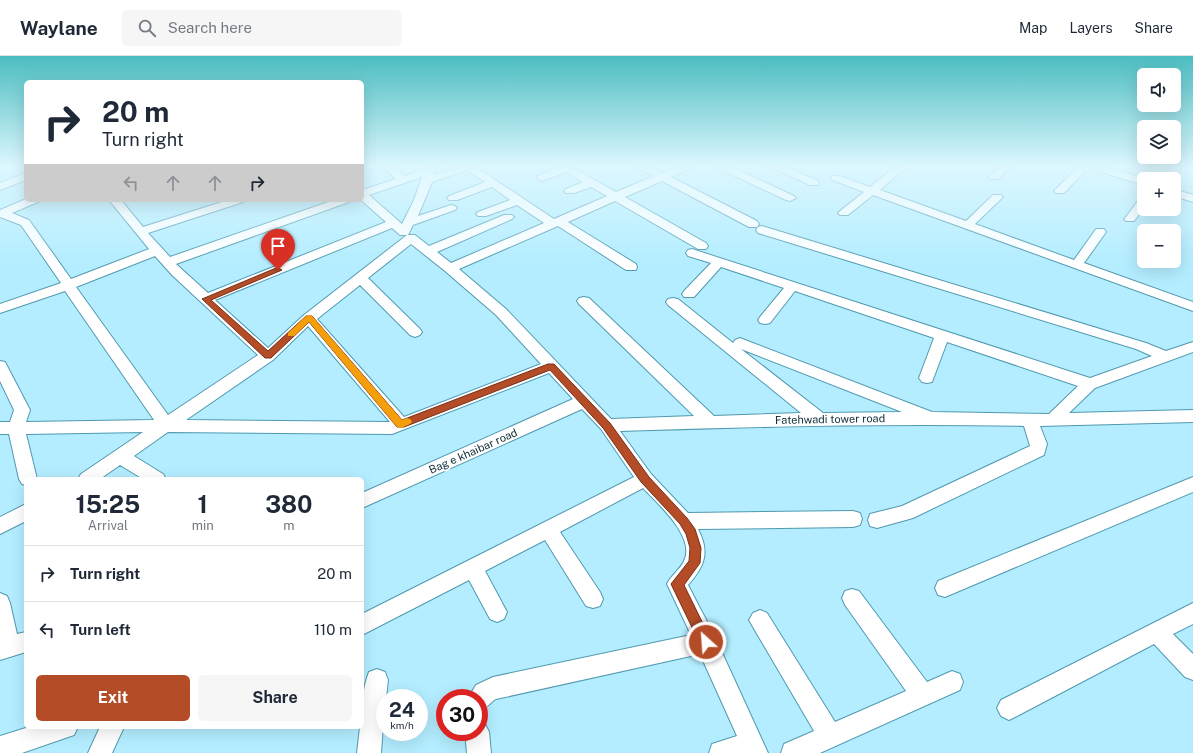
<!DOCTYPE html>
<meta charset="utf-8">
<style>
:root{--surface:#fff;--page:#f6f6f7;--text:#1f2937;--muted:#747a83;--line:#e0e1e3;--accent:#b34c27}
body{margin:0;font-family:"Public Sans",sans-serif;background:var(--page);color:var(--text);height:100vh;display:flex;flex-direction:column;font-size:15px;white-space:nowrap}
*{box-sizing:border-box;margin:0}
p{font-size:13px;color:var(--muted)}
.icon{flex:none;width:22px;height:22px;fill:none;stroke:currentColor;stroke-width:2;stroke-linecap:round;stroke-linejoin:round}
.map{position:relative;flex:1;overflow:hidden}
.drawer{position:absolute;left:24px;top:421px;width:340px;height:252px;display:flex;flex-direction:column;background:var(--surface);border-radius:6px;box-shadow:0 4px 16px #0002}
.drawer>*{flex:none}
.hud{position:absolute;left:24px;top:24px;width:340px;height:122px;border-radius:6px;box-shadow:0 4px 16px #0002;background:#fff;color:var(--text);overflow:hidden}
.buttons{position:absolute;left:1137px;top:12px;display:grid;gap:8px}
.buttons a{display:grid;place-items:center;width:44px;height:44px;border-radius:6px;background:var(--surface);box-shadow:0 4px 16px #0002;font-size:20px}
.speed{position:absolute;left:376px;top:633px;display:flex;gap:8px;font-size:20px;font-weight:700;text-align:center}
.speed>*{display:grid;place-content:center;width:52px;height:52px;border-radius:50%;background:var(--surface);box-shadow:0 4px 16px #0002;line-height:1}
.speed small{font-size:10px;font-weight:400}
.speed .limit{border:6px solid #d22;background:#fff;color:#111}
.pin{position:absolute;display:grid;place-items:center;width:34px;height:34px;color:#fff;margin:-41px -17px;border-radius:50% 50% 50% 0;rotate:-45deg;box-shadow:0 0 4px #0007}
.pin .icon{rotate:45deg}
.me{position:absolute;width:44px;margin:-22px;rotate:334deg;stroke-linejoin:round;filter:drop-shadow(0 0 3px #0008)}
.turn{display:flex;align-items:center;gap:14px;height:84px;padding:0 12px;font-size:18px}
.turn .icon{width:52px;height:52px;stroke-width:2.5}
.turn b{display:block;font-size:28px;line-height:34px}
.lanes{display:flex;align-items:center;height:38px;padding:0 12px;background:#0003;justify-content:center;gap:20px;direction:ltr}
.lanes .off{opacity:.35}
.eta{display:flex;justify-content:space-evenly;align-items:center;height:68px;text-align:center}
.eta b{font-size:24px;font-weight:700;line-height:28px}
.primary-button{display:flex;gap:8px;margin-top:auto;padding:8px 12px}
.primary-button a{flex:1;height:46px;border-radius:6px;background:var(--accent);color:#fff;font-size:16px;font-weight:700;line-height:46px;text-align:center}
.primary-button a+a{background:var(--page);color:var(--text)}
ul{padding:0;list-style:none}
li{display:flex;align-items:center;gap:12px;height:56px;padding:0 12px;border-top:1px solid var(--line)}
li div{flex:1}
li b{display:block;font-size:15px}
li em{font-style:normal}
header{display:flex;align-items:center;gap:24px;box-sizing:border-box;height:56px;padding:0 20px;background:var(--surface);border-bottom:1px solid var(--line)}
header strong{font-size:19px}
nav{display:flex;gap:22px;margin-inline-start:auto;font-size:14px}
.search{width:280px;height:36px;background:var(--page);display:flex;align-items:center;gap:10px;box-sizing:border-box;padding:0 14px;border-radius:6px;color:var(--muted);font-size:15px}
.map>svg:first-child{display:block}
</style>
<header>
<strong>Waylane</strong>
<div class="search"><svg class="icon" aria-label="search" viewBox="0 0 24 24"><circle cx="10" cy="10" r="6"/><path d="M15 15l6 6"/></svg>Search here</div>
<nav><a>Map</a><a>Layers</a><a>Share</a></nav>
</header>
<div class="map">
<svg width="1193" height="697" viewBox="0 0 1193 697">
<rect width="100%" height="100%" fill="#b3edff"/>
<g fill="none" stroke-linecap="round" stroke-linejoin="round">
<g stroke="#5099af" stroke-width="2">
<g id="street">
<path d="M383,111H394L405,120L424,113L425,111H435L434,119L457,111H476L554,163L607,140L591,131L574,137H566L564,135L566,133L583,126L566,116L542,125L537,122L538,120L559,111H571L616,136L654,120L640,113L639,111H652L663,117L676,111H690L689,113L671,121L757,165L759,168L757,171H749L662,125L625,141L706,187L708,190L706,193H698L615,145L568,166L636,208L637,211L636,214H626L558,170L459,213L506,253L611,363L694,360L579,248L577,245L579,242L584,241L589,242L714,360L801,357L668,249L666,246L668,243L673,242L678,243L733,287L735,284L740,282L745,284L932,356L1049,358L1078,330L947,286L932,326L927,327L922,326L919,322L934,282L795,235L770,267L765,268L760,267L758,264L760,261L784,232L721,211L694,241H684L682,238L684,235L711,207L688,200L686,197L688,194L692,193L1090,322L1152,300L1136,293L758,177L756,174L758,171L762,170L1146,287L1166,295L1193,286V296L1095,332L1069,357L1193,354V366L1040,370L1047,388L1044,399L913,462L877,472L870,470L868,464L870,458L902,450L1030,390L1024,370C889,367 755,371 620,375L651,418L688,457L853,455L860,457L862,463L860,469L853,471L698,473C710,496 705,510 688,529L714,579L768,697H709L712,688L737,680L700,598L496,643C489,647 488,652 479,655V642H468L476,629L493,621L691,579L667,528C671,519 680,514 684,505C696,481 658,448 643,432L560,476L600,536L603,543L600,550L593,552L586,550L545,484L485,515L507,556L504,563L497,566L490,563L469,524L362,579V558L634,421L601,373L582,353L362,452V437L573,343L549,317L392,378L168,376L134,400L163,418L166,423H143L120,409L100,423H78L81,418L143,376L26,378L37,423H26V429L22,428L19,423L9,378H0V366H10L14,354L0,325V305L5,306L30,354L26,366L154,364L65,235L0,257V248L61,227L21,169L0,161V154L26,143L40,144L38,146L12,157L29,164L71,223L149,193L109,144H121L143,171L228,144H245L243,146L148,177L170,201L334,144H351L349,146L176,208L208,237L386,166L361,144L362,134L396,123ZM467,114L485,126L449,140L447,142L449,144H457L492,131L510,144L478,156L476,158L478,160H486L517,149L544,167L451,207L437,196L512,163L514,161L512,159H504L429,190L415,179H407L304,259L268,292L215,244L392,172L400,179H408L413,169L455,154L457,152L455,150L451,149L418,160L432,126ZM422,121L414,144L402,168L369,139ZM411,188L445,215L496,259L541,308L404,361L317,263L360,229L410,279L415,281L420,279L422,276L420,273L368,222ZM155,200L172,219L258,299L168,359L76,231ZM308,270L390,366L186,364L273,304ZM741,293L902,356L823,357Z"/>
<polygon points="719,111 732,111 794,140 796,142 790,145 786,144 720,113"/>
<polygon points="774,111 787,111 818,125 819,127 818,129 810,129 775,113"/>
<polygon points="895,111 903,111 904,113 880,134 966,165 993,139 1001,139 1003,141 1001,143 975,168 1074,204 1096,173 1104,173 1106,176 1084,207 1193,246 1193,255 873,139 848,159 840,159 838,157 840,155 864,136 832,124 831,122 832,120 840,120 870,131"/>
<polygon points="1000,111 1011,111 998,123 990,123 989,121"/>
<polygon points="1078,111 1089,111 1064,137 1056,137 1054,135"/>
<polygon points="1090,111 1105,111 1146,123 1144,123 1144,129 1091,113"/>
<polygon points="1172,111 1182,111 1173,123 1162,123"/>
<polygon points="26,117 26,124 0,134 0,127"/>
<polygon points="1174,133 1193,139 1193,146 1174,140"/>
<polygon points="1144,141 1144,152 1134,165 1126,165 1124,163 1126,161 1140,142"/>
<polygon points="1193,421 1193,436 945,541 938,539 935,532 938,525"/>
<polygon points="26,448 26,465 0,478 0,461"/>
<polygon points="852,533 859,535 927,626 952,615 960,618 963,626 960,634 820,697 781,697 784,688 814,675 753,571 749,564 753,557 760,554 767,557 835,666 906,635 845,549 842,542 845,535"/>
<polygon points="0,537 7,540 10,547 17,578 26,576 26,596 0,604"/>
<polygon points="1193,547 1193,568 1173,578 1193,598 1193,624 1185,621 1154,588 1017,660 1009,664 1001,660 997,652 1001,644"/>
<path d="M377,613L385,616L388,624L386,642H385L381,697H357L360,671H362C362,653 362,633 369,616Z"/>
<polygon points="479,665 485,668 489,676 491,697 467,697 465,676 479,676"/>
<polygon points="29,671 78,671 74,679 22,697 0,697 0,680"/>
<polygon points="100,671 124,671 112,697 88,697"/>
</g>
</g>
<use href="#street" fill="#fff" fill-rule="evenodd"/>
</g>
<linearGradient id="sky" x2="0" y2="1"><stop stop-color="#4bbdc0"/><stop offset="0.53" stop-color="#ddf7ff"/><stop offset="1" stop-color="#ddf7ff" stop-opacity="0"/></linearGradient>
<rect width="1193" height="208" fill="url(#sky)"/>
<polygon fill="#b34c27" stroke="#743119" points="276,212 278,212 282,214 211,244 268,295 306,260 312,260 402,364 548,308 554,308 610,367 649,421 687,462 695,473 701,492 700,507 684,529 710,582 712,586 710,590 706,592 701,590 671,528 689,505 690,492 686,478 680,468 641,426 603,372 550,314 404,371 397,371 309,266 271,302 265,302 202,243"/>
<polygon fill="#f59e0b" points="309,259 312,260 402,364 407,362 410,363 412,366 410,368 401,372 397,371 309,266 294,280 288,280 288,277 306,260"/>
<g text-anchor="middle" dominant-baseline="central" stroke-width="4" stroke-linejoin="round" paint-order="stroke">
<g font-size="11" fill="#0f2e37" stroke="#fff">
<text transform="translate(830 363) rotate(-1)">Fatehwadi tower road</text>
<text transform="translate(473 395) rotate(-24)">Bag e khaibar road</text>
</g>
</g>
</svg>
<div class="buttons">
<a><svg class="icon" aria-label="sound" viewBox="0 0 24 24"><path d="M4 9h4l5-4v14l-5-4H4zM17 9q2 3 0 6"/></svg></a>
<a><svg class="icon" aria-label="layers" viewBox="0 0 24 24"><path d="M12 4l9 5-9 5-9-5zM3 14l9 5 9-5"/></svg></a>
<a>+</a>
<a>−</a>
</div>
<div class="speed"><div>24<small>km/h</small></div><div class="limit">30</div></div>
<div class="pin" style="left:278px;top:214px;background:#d93025"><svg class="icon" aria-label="arrive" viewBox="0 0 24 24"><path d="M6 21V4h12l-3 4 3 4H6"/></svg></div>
<svg class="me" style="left:706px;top:586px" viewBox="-20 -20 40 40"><circle r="17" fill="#b34c27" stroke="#fff" stroke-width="3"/><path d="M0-11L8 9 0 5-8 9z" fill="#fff"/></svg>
<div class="hud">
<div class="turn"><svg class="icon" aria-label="right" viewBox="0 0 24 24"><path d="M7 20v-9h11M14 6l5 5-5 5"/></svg><div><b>20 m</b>Turn right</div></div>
<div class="lanes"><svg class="icon off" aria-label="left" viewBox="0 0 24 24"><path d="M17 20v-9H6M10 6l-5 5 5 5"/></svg><svg class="icon off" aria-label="ahead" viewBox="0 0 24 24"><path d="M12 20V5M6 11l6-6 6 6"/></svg><svg class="icon off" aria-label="ahead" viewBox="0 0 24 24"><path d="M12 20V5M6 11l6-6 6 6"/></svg><svg class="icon" aria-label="right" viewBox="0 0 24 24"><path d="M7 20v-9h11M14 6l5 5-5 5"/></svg></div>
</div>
<section class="drawer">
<div class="eta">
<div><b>15:25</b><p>Arrival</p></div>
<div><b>1</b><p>min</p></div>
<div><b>380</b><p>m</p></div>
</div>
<ul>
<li><svg class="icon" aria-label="right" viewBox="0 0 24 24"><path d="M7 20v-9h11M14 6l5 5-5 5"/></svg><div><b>Turn right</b></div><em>20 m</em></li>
<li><svg class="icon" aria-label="left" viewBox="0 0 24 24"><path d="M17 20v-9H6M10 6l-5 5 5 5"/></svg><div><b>Turn left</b></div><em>110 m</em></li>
</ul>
<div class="primary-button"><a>Exit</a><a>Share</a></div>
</section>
</div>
